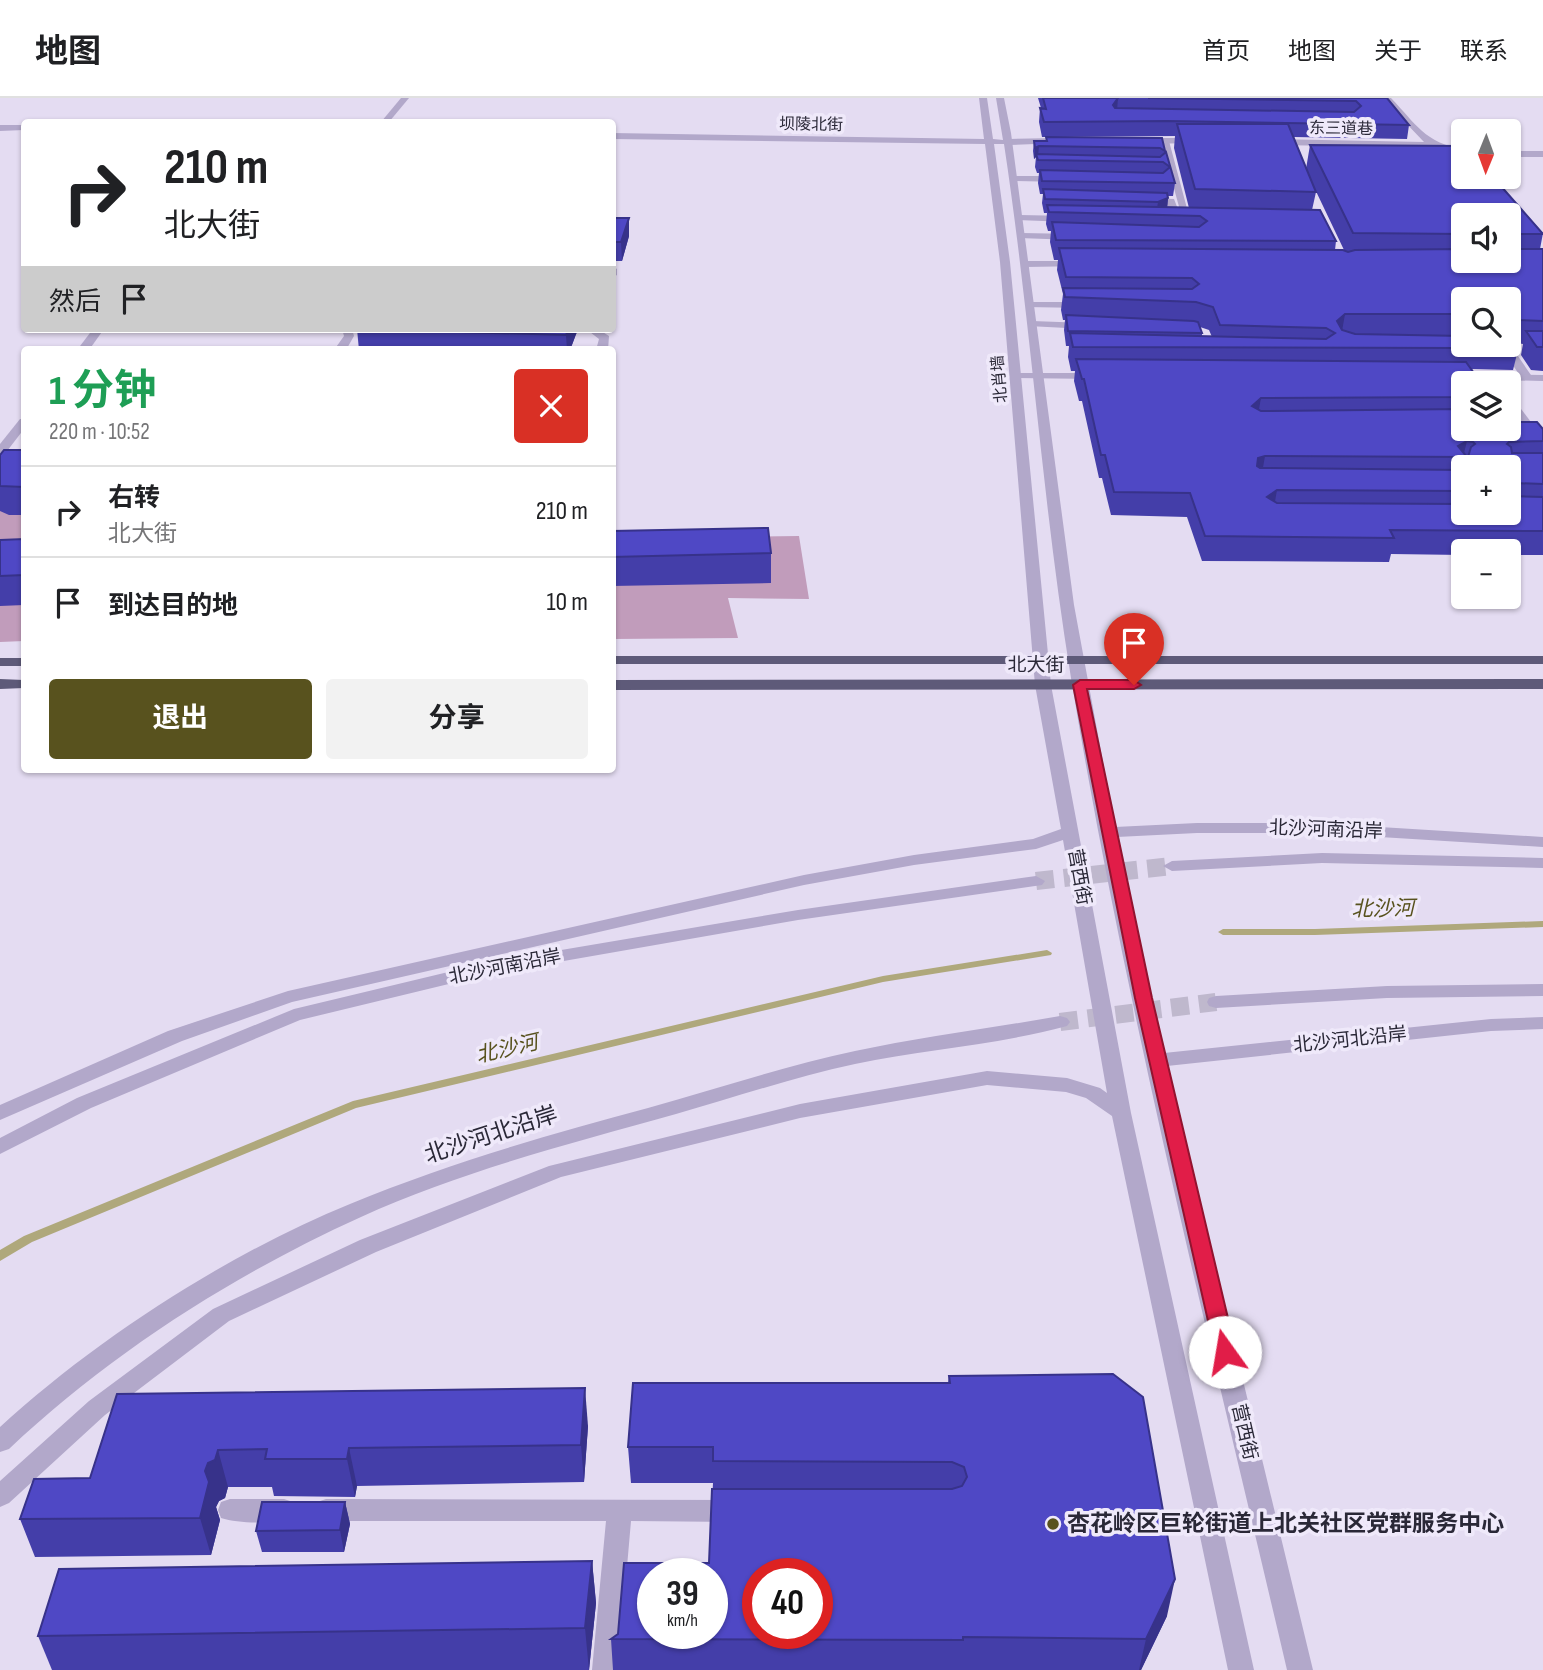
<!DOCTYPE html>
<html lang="zh">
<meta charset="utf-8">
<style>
:root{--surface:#fff;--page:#f2f2f2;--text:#202124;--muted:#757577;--line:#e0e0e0;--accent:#58521e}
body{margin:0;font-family:"Sofia Sans Condensed","Noto Sans SC",sans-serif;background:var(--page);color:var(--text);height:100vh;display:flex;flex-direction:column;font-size:26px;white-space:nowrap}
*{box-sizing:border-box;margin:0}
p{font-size:23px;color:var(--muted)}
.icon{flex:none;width:38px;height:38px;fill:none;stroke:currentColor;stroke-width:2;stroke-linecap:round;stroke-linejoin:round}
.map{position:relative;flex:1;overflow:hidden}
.side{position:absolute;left:21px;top:248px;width:595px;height:427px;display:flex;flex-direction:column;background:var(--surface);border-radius:7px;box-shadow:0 2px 5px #0004}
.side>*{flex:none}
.top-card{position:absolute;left:21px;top:21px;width:595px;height:214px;border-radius:7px;box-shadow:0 2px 5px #0004;background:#fff;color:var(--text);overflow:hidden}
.needle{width:46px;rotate:181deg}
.fabs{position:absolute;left:1451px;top:21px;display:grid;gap:14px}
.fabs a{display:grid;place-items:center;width:70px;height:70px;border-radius:7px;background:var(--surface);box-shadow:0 2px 5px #0004;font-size:35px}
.speed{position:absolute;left:637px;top:1460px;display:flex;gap:14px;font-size:35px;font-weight:700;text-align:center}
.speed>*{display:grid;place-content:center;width:91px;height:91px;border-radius:50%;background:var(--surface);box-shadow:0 2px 5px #0004;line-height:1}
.speed small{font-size:18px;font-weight:400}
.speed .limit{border:10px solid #d22;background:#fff;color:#111}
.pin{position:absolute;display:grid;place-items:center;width:60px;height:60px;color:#fff;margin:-72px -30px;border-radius:50% 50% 50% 0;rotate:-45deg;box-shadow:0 0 7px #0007}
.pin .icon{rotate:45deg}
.me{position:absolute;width:77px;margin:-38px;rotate:347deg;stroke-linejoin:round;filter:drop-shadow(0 0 5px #0008)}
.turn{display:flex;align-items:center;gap:24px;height:147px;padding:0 28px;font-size:32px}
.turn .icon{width:91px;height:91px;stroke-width:2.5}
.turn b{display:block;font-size:49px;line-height:60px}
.then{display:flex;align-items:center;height:66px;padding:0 28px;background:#0003;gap:14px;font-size:26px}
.round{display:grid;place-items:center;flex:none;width:74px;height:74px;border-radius:7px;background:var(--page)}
.headline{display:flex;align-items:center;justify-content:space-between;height:119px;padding:0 28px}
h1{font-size:42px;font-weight:700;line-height:52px;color:#1e9e55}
.action{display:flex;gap:14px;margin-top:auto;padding:14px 28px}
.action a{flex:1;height:80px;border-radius:7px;background:var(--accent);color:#fff;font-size:28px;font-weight:700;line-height:80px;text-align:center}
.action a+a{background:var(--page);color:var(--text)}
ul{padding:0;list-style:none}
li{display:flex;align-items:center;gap:21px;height:91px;padding:0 28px;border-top:2px solid var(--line)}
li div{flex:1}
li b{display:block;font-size:26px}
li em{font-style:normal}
header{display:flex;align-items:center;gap:42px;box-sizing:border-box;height:98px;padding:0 35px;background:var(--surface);border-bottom:2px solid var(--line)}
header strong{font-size:33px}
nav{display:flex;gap:38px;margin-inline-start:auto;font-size:24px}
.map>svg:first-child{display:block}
</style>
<header>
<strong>地图</strong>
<nav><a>首页</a><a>地图</a><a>关于</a><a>联系</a></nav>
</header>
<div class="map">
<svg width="1543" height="1572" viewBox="0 0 1543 1572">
<rect width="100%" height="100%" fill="#e4dcf2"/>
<g fill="#c19cbb">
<polygon points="0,366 24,366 24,543 0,544"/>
<polygon points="799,438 809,501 728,500 738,540 613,541 612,441"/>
</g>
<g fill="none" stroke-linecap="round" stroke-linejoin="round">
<g fill="#afa87c" fill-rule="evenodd">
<polygon points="1543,823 1543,829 1315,837 1223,837 1218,834 1223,831 1315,831"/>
<polygon points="1047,852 1052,855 1051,857 883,884 356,1010 32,1144 0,1163 0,1152 24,1138 353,1003 883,878"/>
</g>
<g stroke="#bfb8cd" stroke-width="18" stroke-dasharray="18 10" stroke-linecap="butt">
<polyline points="1036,783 1172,768"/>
<polyline points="1060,924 1216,904"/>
</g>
<g fill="#b2a8ca" fill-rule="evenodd">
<polygon points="1165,40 1169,43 1189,118 1181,116 1161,43"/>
<polygon points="1011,78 1063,78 1068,81 1063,84 1014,83 1011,82"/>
<polygon points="1146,100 1174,101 1181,119 1176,122 1159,121 1159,117 1170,116 1167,106 1143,105 1141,103"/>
<polygon points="1020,117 1069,118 1074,121 1069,124 1017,122 1015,120"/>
<polygon points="1022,135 1074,136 1079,139 1074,142 1019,140 1019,136"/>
<polygon points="612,168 617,171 617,177 612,180"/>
<polygon points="1030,204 1084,204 1089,207 1084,210 1026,209 1026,205"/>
<polygon points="1032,223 1086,225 1091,228 1086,231 1028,228 1028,224"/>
<polygon points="342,231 352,231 354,238 346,252 334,252 344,238"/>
<polygon points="586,231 598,231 609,238 608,252 596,252 599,241"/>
<polygon points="1509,245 1533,280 1531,282 1523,282 1499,247"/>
<polygon points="1508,298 1512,299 1543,340 1543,353 1539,352 1508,310"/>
<path d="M230,1401H284L293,1404L296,1412L293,1420C274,1426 240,1426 221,1420L218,1412L221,1404Z"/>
<polygon points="326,1401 735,1402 744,1405 747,1413 744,1421 735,1424 631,1423 618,1572 592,1572 606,1423 326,1423 317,1420 314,1412 317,1404"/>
</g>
<g fill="#b2a8ca" fill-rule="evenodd">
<path d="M1382,0H1391C1416,26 1425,45 1463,51V57L1456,55L1463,62V70L1438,52L1418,49L1271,47L1267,44L1271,41L1424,44Z"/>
<polygon points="1058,40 1061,45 1009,47 1005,44 1009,41"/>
<polygon points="1198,40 1201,45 1138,46 1134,43 1138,40"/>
<rect x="1508" y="53" width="35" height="6"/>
<polygon points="1081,163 1085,164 1085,168 1026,169 1021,166 1026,163"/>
<polygon points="93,231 104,231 89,252 77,252"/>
<polygon points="1011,275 1096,275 1102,278 1096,281 1015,280 1011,279"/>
<polygon points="1456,276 1543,277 1543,283 1452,281 1452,277"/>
<polygon points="20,321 24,321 24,331 4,357 0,358 0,346"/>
</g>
<g fill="#b2a8ca" fill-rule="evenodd">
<polygon points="401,0 409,0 389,24 381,24"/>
<path d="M979,0H987L993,41L1003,42L996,0H1004L1011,35L1074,507L1115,729L1197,725H1315L1543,739V749L1315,735H1197L1117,739L1164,955L1491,921L1543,919V931L1491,933L1167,968L1313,1572H1287C1210,1243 1126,914 1071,580C1042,403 1031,224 1004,46H994L1010,164L1051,587L1131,1015L1254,1572H1228L1112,1018L1086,1000L1066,994L987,987L800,1020L561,1079L376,1154L229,1223L105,1317L9,1405L0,1409V1383L89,1303L213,1211L360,1142L549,1068L800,1006L987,973L1067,980L1100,990L1107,995L1063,742L1036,751L914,767L804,787L292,904L182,943L0,1022V1007L168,933L288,893L804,777L914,757L1033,741L1061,731L1035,587L1000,164L985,46L612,41V35L984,41Z"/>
<polygon points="0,27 24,27 24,32 0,33"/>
<polygon points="1322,755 1543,760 1543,770 1322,765 1172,773 1163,768 1172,763"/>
<polygon points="1036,778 1045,783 1042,787 798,822 490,876 300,922 91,1010 0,1056 0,1040 77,1000 294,911 490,864 798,812"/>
<polygon points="1543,886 1543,898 1387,900 1216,910 1209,908 1207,904 1209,900 1216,898 1387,888"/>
<path d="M1060,918L1067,920L1070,924L1067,928C998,947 925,951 855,966C795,979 735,999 676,1016C572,1045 459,1074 361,1119C233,1177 111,1255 9,1351L0,1354V1329C96,1241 229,1155 350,1106C447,1066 547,1037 648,1010C716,991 785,968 855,953C922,939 992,930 1060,918Z"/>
</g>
<g fill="#5e5a79" fill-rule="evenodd">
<rect x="612" y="558" width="931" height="8"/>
<rect x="0" y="560" width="24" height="8"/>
<polygon points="0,581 24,582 24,590 0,591"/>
<polygon points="1543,581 1543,591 612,592 612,582"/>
</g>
</g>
<g fill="#443ea9" fill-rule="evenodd">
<path d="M1038,0H1387L1409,27L1407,41L1294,39L1306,71L1310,47L1463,48V79H1493L1543,135L1540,151H1543V273L1531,272L1521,257L1523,246L1517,245L1519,248L1513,272L1472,271L1481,285H1463V331H1508V324H1537L1543,331V457H1508V453H1463V457L1391,456L1389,464L1202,463L1187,419L1111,417L1102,380H1099L1082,303H1079L1074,283L1075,273H1071L1068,259L1069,248H1066L1064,232L1065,222H1063L1061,212L1063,196L1057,172L1058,162H1054L1050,144L1051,133H1048L1046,126L1047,115H1044L1042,105L1043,96H1040L1038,85L1039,75H1037L1035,69L1036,59L1034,61L1033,53L1034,43H1046V39L1162,40L1165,53V56L1166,54L1175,85L1173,98H1168L1167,109L1189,110L1174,50L1175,38L1042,39L1039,24L1040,10H1041ZM1313,87L1344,152H1335L1336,143L1320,112H1312L1316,94ZM1463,117H1508V163H1463ZM1463,201H1508V247H1463ZM1200,229L1209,232L1212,239L1202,238V235ZM1465,366H1467L1466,369H1508V415H1463V369H1465Z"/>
<polygon points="612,120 629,138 622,163 612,163"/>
<polygon points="357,231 578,231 570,252 359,252"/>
<polygon points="24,352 24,417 9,417 0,413 0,357"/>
<polygon points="612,433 771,455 771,485 612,488"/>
<polygon points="24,441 24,507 0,508 0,442"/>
<polygon points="949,1278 1167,1518 1141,1572 613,1572 611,1541 709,1465 713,1385 631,1385 628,1349 948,1285"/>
<polygon points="117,1296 588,1328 584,1384 357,1388 355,1399 274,1398 272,1389 228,1389 225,1400 219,1403 216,1409 220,1422 211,1457 35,1459 20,1421 90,1380"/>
<polygon points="345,1404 350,1426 344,1454 262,1454 256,1433"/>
<polygon points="592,1463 596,1505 589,1572 52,1572 38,1538"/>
</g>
<g fill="#37328a">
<polygon points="1118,0 1117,13 1113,7"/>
<polygon points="1039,48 1038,58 1036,56 1036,59 1034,61 1035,50"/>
<polygon points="1168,100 1167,114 1156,117 1158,104"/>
<polygon points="629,120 629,138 622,163 621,144"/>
<polygon points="1345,216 1341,239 1337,223"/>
<polygon points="1512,220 1508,237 1508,221"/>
<polygon points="569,231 578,231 570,252 567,252 566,237"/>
<polygon points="1261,300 1257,322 1252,308"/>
<polygon points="1467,343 1463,359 1458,348"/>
<polygon points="1265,358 1261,381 1254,383 1258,360"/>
<polygon points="1514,385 1508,407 1508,400 1511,389"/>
<polygon points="1277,392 1273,415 1267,399"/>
<polygon points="585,1290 588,1328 584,1384 581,1347"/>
<polygon points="349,1350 357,1388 355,1399 347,1361"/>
<polygon points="218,1352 228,1389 225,1400 219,1403 216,1409 220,1422 211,1457 200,1420 205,1373 208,1365"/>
<polygon points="345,1404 350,1426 344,1454 340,1432"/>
<polygon points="592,1463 596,1505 589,1572 585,1530"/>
<polygon points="1175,1481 1167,1518 1141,1572 1139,1572 1146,1541"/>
</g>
<g fill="#4f48c5" stroke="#37328a" stroke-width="2" fill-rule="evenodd">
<polygon points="1043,0 1118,0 1113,7 1115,10 1354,14 1361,8 1356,3 1148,0 1387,0 1409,27 1167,23 1044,24 1040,10 1046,11"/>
<polygon points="1177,26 1288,26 1316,94 1195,91"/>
<polygon points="1046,39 1162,40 1165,53 1160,50 1039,48 1035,50 1034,43 1047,43"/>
<polygon points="1310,47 1463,48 1463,79 1493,79 1543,136 1508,136 1508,117 1463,117 1463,136 1353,135"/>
<polygon points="1166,54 1175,85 1042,83 1040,72 1163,75 1170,69 1163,64 1038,62 1036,56 1160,59"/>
<polygon points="1043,91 1167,95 1168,100 1158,104 1045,101"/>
<polygon points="1047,107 1320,112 1336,143 1056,142 1052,124 1199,129 1207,123 1200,118 1049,114"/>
<polygon points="612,120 629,120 621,144 612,144"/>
<polygon points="1059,150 1343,152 1348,154 1355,152 1463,151 1463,163 1508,163 1508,151 1543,151 1543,223 1518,222 1512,220 1508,221 1508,201 1463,201 1463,216 1345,216 1337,223 1342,232 1355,236 1463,238 1463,247 1508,247 1508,239 1512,239 1519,248 1457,248 1459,250 1073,249 1070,235 1326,241 1335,235 1326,230 1220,227 1213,209 1196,204 1065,199 1063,190 1192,191 1199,186 1192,180 1066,179"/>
<polygon points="1066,217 1194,223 1198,224 1202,235 1068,233"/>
<polygon points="357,231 569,231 566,237"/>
<polygon points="1526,233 1543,233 1543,249 1537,249"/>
<polygon points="1076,261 1466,264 1481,285 1463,285 1463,299 1261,300 1252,308 1261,313 1463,311 1463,331 1508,331 1508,324 1537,324 1543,331 1543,343 1509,344 1507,346 1511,349 1512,355 1543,355 1543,386 1514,385 1511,389 1508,389 1508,369 1471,369 1468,359 1471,349 1475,346 1473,344 1467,343 1458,348 1467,359 1265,358 1258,360 1257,368 1260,370 1463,372 1463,393 1277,392 1267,399 1277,405 1463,406 1463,415 1508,415 1508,398 1543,399 1543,433 1390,432 1394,440 1205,438 1190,395 1114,394 1105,357 1101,357 1084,281 1082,281"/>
<polygon points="4,352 24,352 24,389 0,388 0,357"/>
<polygon points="768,430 771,455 612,459 612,433"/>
<polygon points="24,441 24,477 0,478 0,442"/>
<path d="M1113,1276L1143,1299L1175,1481L1146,1541L963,1539V1542L611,1541L618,1536L624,1465H709L712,1391H952L962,1388L967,1379L964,1369L952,1364L713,1363V1349H628L633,1285H950L949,1278ZM653,1475H712V1535H653ZM758,1475H817V1535H758Z"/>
<polygon points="585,1290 581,1347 349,1350 347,1361 265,1361 267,1351 218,1352 215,1362 208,1365 205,1373 209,1384 200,1420 20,1421 34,1381 90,1380 117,1296"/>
<polygon points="262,1404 345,1404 340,1432 256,1433"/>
<polygon points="592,1463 585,1530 38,1538 59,1471"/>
</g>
<polygon fill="#e11d48" stroke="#92132f" stroke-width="2" points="1080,582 1134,582 1141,587 1134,591 1087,591 1152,900 1236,1254 1233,1260 1225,1262 1218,1260 1215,1254 1135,900 1073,587"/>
<circle fill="#58521e" stroke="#efe9fa" stroke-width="2.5" cx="1053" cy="1426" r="7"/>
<g text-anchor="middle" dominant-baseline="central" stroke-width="7" stroke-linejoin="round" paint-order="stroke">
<g font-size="16" fill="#2a2837" stroke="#efe9fa">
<text transform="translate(811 27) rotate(1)">坝陵北街</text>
<text transform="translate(1341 31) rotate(1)">东三道巷</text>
<text transform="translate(1000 281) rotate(-95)">北肖墙</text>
</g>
<g font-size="19" fill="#2a2837" stroke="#efe9fa">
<text x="1036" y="567">北大街</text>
<text transform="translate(1326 732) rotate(2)">北沙河南沿岸</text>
<text transform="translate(1079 779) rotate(80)">营西街</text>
<text transform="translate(505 869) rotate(-11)">北沙河南沿岸</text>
<text transform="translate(1350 942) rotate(-6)">北沙河北沿岸</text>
<text transform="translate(1244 1334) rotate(77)">营西街</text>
</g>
<g font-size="21" font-style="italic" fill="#58521e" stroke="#efe9fa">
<text transform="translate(1383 811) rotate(-1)">北沙河</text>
<text transform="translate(507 951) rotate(-13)">北沙河</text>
</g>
<g font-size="23" fill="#2a2837" stroke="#efe9fa">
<text transform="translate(491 1037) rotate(-18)">北沙河北沿岸</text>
</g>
<g font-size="23" font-weight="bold" fill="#2a2837" stroke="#efe9fa" text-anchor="start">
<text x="1067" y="1426">杏花岭区巨轮街道上北关社区党群服务中心</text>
</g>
</g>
</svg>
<div class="fabs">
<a><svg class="needle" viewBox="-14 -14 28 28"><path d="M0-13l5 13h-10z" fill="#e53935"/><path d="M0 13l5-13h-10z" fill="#757577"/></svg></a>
<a><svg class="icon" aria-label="sound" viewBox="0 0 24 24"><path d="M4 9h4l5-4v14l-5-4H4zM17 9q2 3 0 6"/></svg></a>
<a><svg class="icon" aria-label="search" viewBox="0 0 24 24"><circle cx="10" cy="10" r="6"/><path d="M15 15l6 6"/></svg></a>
<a><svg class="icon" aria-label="layers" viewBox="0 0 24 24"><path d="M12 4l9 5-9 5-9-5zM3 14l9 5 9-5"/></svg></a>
<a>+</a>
<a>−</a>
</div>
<div class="speed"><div>39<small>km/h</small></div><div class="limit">40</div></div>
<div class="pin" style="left:1134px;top:587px;background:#d93025"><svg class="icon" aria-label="arrive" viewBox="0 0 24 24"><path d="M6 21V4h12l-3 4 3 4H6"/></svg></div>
<svg class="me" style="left:1225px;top:1254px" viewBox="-20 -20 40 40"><circle r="19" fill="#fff"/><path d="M0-13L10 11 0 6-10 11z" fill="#e11d48"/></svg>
<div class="top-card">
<div class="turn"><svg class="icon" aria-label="right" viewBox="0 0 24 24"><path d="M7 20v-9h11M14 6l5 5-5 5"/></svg><div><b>210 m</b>北大街</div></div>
<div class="then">然后<svg class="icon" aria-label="arrive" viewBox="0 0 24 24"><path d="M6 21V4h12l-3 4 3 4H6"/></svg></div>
</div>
<section class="side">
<div class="headline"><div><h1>1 分钟</h1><p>220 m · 10:52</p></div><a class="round" style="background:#d93025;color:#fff"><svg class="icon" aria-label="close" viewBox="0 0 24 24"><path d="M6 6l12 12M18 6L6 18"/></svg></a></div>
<ul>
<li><svg class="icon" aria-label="right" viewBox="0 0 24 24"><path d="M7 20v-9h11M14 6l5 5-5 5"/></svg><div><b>右转</b><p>北大街</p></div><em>210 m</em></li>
<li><svg class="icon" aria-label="arrive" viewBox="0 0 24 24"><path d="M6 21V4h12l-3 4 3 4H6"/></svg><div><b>到达目的地</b></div><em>10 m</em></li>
</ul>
<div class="action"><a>退出</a><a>分享</a></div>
</section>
</div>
